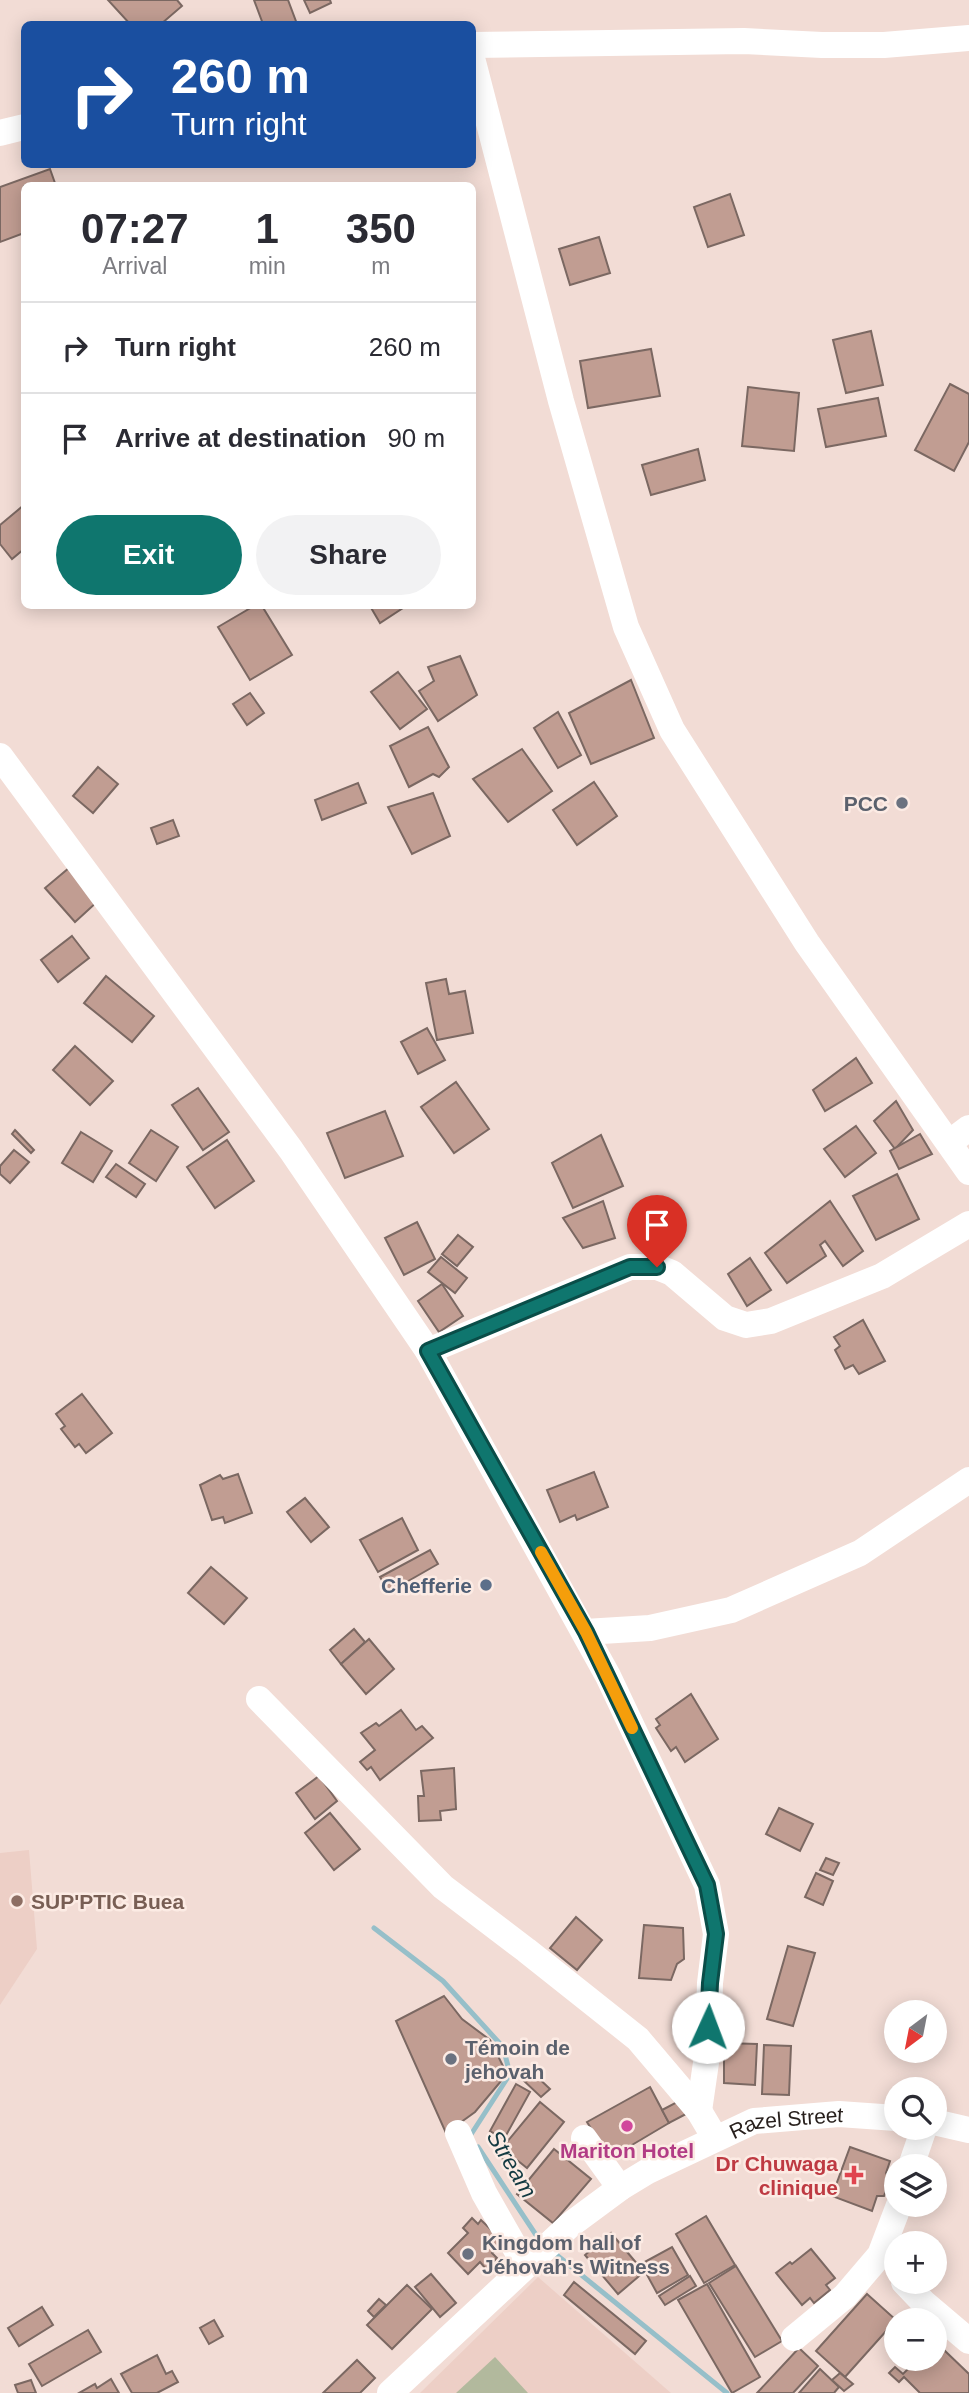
<!DOCTYPE html>
<meta charset="utf-8">
<style>
:root{--surface:#fff;--page:#f2f2f3;--text:#2b2b33;--muted:#7c7c81;--line:#e1e1e2;--accent:#0f766e}
body{margin:0;font-family:Arial,sans-serif;background:var(--page);color:var(--text);height:100vh;display:flex;flex-direction:column;font-size:26px;white-space:nowrap}
*{box-sizing:border-box;margin:0}
p{font-size:23px;color:var(--muted)}
.icon{flex:none;width:38px;height:38px;fill:none;stroke:currentColor;stroke-width:2;stroke-linecap:round;stroke-linejoin:round}
.map{position:relative;flex:1;overflow:hidden}
.sheet{position:absolute;left:21px;top:182px;width:455px;height:427px;display:flex;flex-direction:column;background:var(--surface);border-radius:10px;box-shadow:0 4px 18px #0003}
.sheet>*{flex:none}
.banner{position:absolute;left:21px;top:21px;width:455px;height:147px;border-radius:10px;box-shadow:0 4px 18px #0003;background:#1a4fa0;color:#fff;overflow:hidden}
.needle{width:46px;rotate:212deg}
.controls{position:absolute;left:884px;top:2000px;display:grid;gap:14px}
.controls a{display:grid;place-items:center;width:63px;height:63px;border-radius:50%;background:var(--surface);box-shadow:0 4px 18px #0003;font-size:35px}
.pin{position:absolute;display:grid;place-items:center;width:60px;height:60px;color:#fff;margin:-72px -30px;border-radius:50% 50% 50% 0;rotate:-45deg;box-shadow:0 0 7px #0007}
.pin .icon{rotate:45deg}
.me{position:absolute;width:77px;margin:-38px;rotate:2deg;stroke-linejoin:round;filter:drop-shadow(0 0 5px #0008)}
.turn{display:flex;align-items:center;gap:24px;height:147px;padding:0 35px;font-size:32px}
.turn .icon{width:91px;height:91px;stroke-width:2.5}
.turn b{display:block;font-size:49px;line-height:60px}
.eta{display:flex;justify-content:space-evenly;align-items:center;height:119px;text-align:center}
.eta b{font-size:42px;font-weight:800;line-height:49px}
.action{display:flex;gap:14px;margin-top:auto;padding:14px 35px}
.action a{flex:1;height:80px;border-radius:42px;background:var(--accent);color:#fff;font-size:28px;font-weight:800;line-height:80px;text-align:center}
.action a+a{background:var(--page);color:var(--text)}
ul{padding:0;list-style:none}
li{display:flex;align-items:center;gap:21px;height:91px;padding:0 35px;border-top:2px solid var(--line)}
li div{flex:1}
li b{display:block;font-size:26px}
li em{font-style:normal}
.map>svg:first-child{display:block}
</style>
<div class="map">
<svg width="969" height="2393" viewBox="0 0 969 2393">
<rect width="100%" height="100%" fill="#f2dcd5"/>
<g fill="#edcfc6">
<polygon points="29,1850 37,1949 0,2005 0,1853"/>
<polygon points="538,2277 671,2393 420,2393"/>
</g>
<polygon fill="#b2b99d" points="495,2357 528,2393 456,2393"/>
<g fill="none" stroke-linecap="round" stroke-linejoin="round">
<g stroke="#96bfc9" stroke-width="5">
<polyline points="374,1928 443,1981 503,2047 510,2074 470,2136"/>
<polyline points="478,2147 540,2241"/>
<polyline points="553,2252 727,2393"/>
</g>
</g>
<g fill="#c19d92" stroke="#7b6862" stroke-width="2">
<polygon points="108,0 177,0 182,6 161,24 130,24"/>
<polygon points="254,0 288,0 297,24 263,24"/>
<polygon points="304,0 330,0 331,3 310,13"/>
<polygon points="50,169 56,186 24,186 24,233 0,242 0,187"/>
<polygon points="730,194 744,235 708,247 694,207"/>
<polygon points="599,237 610,273 570,285 559,249"/>
<polygon points="871,331 883,385 846,393 833,340"/>
<polygon points="651,349 660,396 588,408 580,361"/>
<polygon points="950,384 969,394 969,442 954,471 915,450"/>
<polygon points="748,387 799,393 794,451 742,446"/>
<polygon points="878,398 886,436 826,447 818,409"/>
<polygon points="698,449 705,480 651,495 642,465"/>
<polygon points="24,505 24,549 12,559 0,544 0,525"/>
<polygon points="254,606 262,606 292,655 250,680 218,627"/>
<polygon points="370,606 406,606 380,623"/>
<polygon points="460,656 477,695 438,721 419,691 434,681 428,667"/>
<polygon points="398,672 427,709 400,729 371,692"/>
<polygon points="631,680 654,738 591,764 569,713"/>
<polygon points="250,693 264,713 247,725 233,704"/>
<polygon points="558,712 581,755 558,768 534,728"/>
<polygon points="428,727 449,767 439,777 433,774 409,787 390,746"/>
<polygon points="522,749 552,791 508,822 473,779"/>
<polygon points="98,767 118,784 93,813 73,796"/>
<polygon points="594,782 617,816 577,845 553,810"/>
<polygon points="358,783 366,803 322,820 315,800"/>
<polygon points="433,793 450,836 412,854 388,807"/>
<polygon points="173,820 179,836 157,844 151,828"/>
<polygon points="69,868 98,901 75,922 45,888"/>
<polygon points="72,936 89,958 58,982 41,960"/>
<polygon points="106,976 154,1016 132,1042 84,1003"/>
<polygon points="446,979 449,994 465,991 473,1033 437,1040 426,983"/>
<polygon points="427,1028 445,1060 418,1074 401,1042"/>
<polygon points="75,1046 113,1081 90,1105 53,1070"/>
<polygon points="856,1058 872,1083 825,1111 813,1090"/>
<polygon points="456,1082 489,1129 454,1153 421,1107"/>
<polygon points="198,1088 229,1132 203,1150 172,1105"/>
<polygon points="896,1101 913,1130 895,1149 874,1121"/>
<polygon points="385,1111 403,1156 345,1178 327,1133"/>
<polygon points="856,1126 876,1153 845,1177 824,1149"/>
<polygon points="15,1130 34,1150 31,1153 12,1134"/>
<polygon points="151,1130 178,1147 156,1181 129,1163"/>
<polygon points="81,1132 112,1151 93,1182 62,1163"/>
<polygon points="920,1134 932,1154 899,1169 890,1151"/>
<polygon points="601,1135 623,1186 573,1208 552,1163"/>
<polygon points="227,1140 254,1181 215,1208 187,1167"/>
<polygon points="14,1150 29,1162 10,1183 0,1174 0,1166"/>
<polygon points="116,1164 145,1184 136,1197 106,1177"/>
<polygon points="897,1174 919,1219 876,1240 853,1196"/>
<polygon points="603,1201 615,1238 583,1248 563,1218"/>
<polygon points="830,1201 863,1251 843,1266 825,1241 820,1245 826,1256 787,1283 765,1253"/>
<polygon points="417,1222 435,1259 404,1275 385,1238"/>
<polygon points="458,1235 473,1247 457,1266 442,1254"/>
<polygon points="441,1257 467,1278 455,1293 428,1272"/>
<polygon points="750,1258 771,1290 747,1306 728,1274"/>
<polygon points="442,1284 463,1316 439,1332 418,1301"/>
<polygon points="863,1320 885,1361 859,1374 853,1365 845,1369 835,1350 840,1346 834,1337"/>
<polygon points="82,1394 112,1433 86,1453 79,1444 75,1447 61,1429 65,1426 56,1414"/>
<polygon points="594,1472 608,1507 577,1520 575,1515 560,1522 547,1490"/>
<polygon points="238,1474 252,1513 225,1523 223,1517 212,1520 200,1485 220,1475 223,1479"/>
<polygon points="305,1498 329,1527 311,1542 287,1512"/>
<polygon points="402,1518 418,1550 378,1572 360,1540"/>
<polygon points="430,1550 438,1564 389,1592 380,1577"/>
<polygon points="211,1567 247,1598 224,1624 188,1593"/>
<polygon points="354,1629 365,1642 341,1664 330,1650"/>
<polygon points="369,1639 394,1669 366,1694 341,1664"/>
<polygon points="691,1694 718,1739 685,1762 676,1747 671,1751 656,1728 660,1725 656,1719"/>
<polygon points="401,1710 416,1730 422,1726 433,1738 380,1780 371,1767 367,1770 360,1762 375,1750 361,1733 376,1723 379,1726"/>
<polygon points="454,1768 456,1809 440,1811 441,1820 419,1821 418,1796 424,1796 421,1771"/>
<polygon points="319,1776 337,1801 315,1819 296,1793"/>
<polygon points="779,1808 813,1824 800,1851 766,1834"/>
<polygon points="330,1813 360,1849 334,1870 305,1833"/>
<polygon points="826,1858 839,1863 833,1875 820,1870"/>
<polygon points="816,1873 833,1881 823,1905 805,1897"/>
<polygon points="576,1917 602,1940 577,1970 550,1948"/>
<polygon points="644,1925 683,1928 684,1959 677,1964 671,1980 639,1978"/>
<polygon points="788,1946 815,1953 793,2026 767,2019"/>
<polygon points="444,1996 462,2019 490,2040 507,2074 475,2112 446,2133 396,2021"/>
<polygon points="724,2043 757,2044 755,2085 724,2083"/>
<polygon points="764,2045 791,2046 789,2095 762,2094"/>
<polygon points="531,2071 550,2089 541,2097 523,2080"/>
<polygon points="516,2084 530,2092 504,2139 490,2131"/>
<polygon points="650,2087 669,2123 610,2158 587,2122"/>
<polygon points="679,2101 686,2114 669,2123 662,2110"/>
<polygon points="540,2102 564,2122 527,2168 517,2160 511,2166 497,2154"/>
<polygon points="850,2147 890,2161 886,2173 890,2179 884,2196 877,2196 872,2211 832,2196"/>
<polygon points="554,2149 591,2179 553,2223 517,2194"/>
<polygon points="706,2216 735,2265 704,2283 676,2234"/>
<polygon points="472,2218 478,2224 481,2220 504,2242 492,2253 497,2258 486,2269 480,2262 468,2274 448,2253 468,2233 463,2228"/>
<polygon points="611,2233 644,2272 618,2294 585,2255"/>
<polygon points="672,2247 688,2275 657,2293 641,2264"/>
<polygon points="811,2249 835,2278 826,2285 830,2290 814,2303 810,2298 802,2305 776,2273 790,2262 792,2264"/>
<polygon points="736,2266 782,2341 755,2357 709,2283"/>
<polygon points="431,2274 456,2303 440,2317 415,2287"/>
<polygon points="690,2276 696,2286 665,2305 659,2296"/>
<polygon points="574,2282 646,2341 635,2354 564,2295"/>
<polygon points="707,2284 760,2377 732,2393 678,2300"/>
<polygon points="407,2285 432,2309 392,2349 367,2325"/>
<polygon points="867,2294 896,2320 845,2377 816,2351"/>
<polygon points="379,2299 386,2305 374,2317 368,2311"/>
<polygon points="42,2307 53,2325 19,2346 8,2328"/>
<polygon points="214,2320 223,2336 209,2344 200,2328"/>
<polygon points="88,2330 101,2352 42,2386 29,2364"/>
<polygon points="799,2348 818,2366 793,2393 757,2393"/>
<polygon points="943,2349 969,2374 969,2393 920,2393 904,2377 899,2382 889,2373 895,2367 903,2374 918,2359 934,2359 934,2350"/>
<polygon points="157,2355 166,2374 172,2371 178,2382 157,2393 132,2393 121,2374"/>
<polygon points="357,2360 375,2378 360,2393 323,2393"/>
<polygon points="820,2369 839,2387 834,2393 799,2393"/>
<polygon points="840,2373 853,2384 844,2391 832,2380"/>
<polygon points="111,2379 119,2393 79,2393 95,2384 97,2388"/>
<polygon points="31,2380 36,2393 18,2393 15,2385"/>
</g>
<g fill="none" stroke-linecap="round" stroke-linejoin="round">
<g stroke="#fff" stroke-width="26">
<polyline points="472,45 744,41 822,45 884,45 969,38"/>
<polyline points="472,58 561,401 626,627 672,730 807,943 969,1172"/>
<polyline points="0,133 24,127"/>
<polyline points="0,756 291,1150 428,1351 608,1676 707,1885 716,1934 710,1983 708,2049 699,2111"/>
<polyline points="949,1143 969,1128"/>
<polyline points="428,1351 630,1267 657,1267 672,1273 725,1318 746,1325 771,1321 882,1276 969,1224"/>
<polyline points="585,1632 650,1628 731,1610 860,1553 969,1480"/>
<polyline points="259,1699 443,1887 526,1950 638,2039 699,2111 715,2138"/>
<polyline points="934,2122 969,2130"/>
<polyline points="458,2133 484,2193 525,2265"/>
<polyline points="584,2138 620,2188"/>
<polyline points="911,2166 924,2128"/>
<polyline points="904,2282 924,2303 969,2341"/>
<polyline points="794,2338 845,2296 880,2255 899,2205"/>
<path id="s1" d="M390,2393L570,2225L620,2188L648,2171L754,2121L839,2114L896,2118"/>
</g>
</g>
<g fill="none" stroke-linecap="round" stroke-linejoin="round">
<g stroke="#0a4d48" stroke-width="18">
<polyline id="route" points="657,1267 630,1267 428,1351 586,1632 707,1885 716,1934 710,1983 708,2027"/>
</g>
<use href="#route" stroke="#0f766e" stroke-width="12"/>
<polyline stroke="#f59e0b" stroke-width="12" points="541,1552 586,1632 632,1728"/>
</g>
<g fill="#6b7280" stroke="#fcebe4" stroke-width="2.5">
<circle cx="902" cy="803" r="7"/>
<circle cx="451" cy="2059" r="7"/>
<circle cx="468" cy="2254" r="7"/>
</g>
<circle fill="#5c6f8a" stroke="#fcebe4" stroke-width="2.5" cx="486" cy="1585" r="7"/>
<circle fill="#8d6e63" stroke="#fcebe4" stroke-width="2.5" cx="17" cy="1901" r="7"/>
<circle fill="#d1479c" stroke="#fcebe4" stroke-width="2.5" cx="627" cy="2126" r="7"/>
<path fill="#e0444e" stroke="#fcebe4" stroke-width="2.5" d="M850.5 2164.5h7v7h7v7h-7v7h-7v-7h-7v-7h7z"/>
<g text-anchor="middle" dominant-baseline="central" stroke-width="5" stroke-linejoin="round" paint-order="stroke">
<g font-size="21" font-weight="bold" fill="#5b616d" stroke="#fcebe4" text-anchor="start">
<text x="888" y="803" text-anchor="end">PCC</text>
<text x="465" y="2047">Témoin de<tspan x="465" dy="24">jehovah</tspan></text>
<text x="482" y="2242">Kingdom hall of<tspan x="482" dy="24">Jéhovah's Witness</tspan></text>
</g>
<g font-size="21" font-weight="bold" fill="#4e5e75" stroke="#fcebe4" text-anchor="end">
<text x="472" y="1585">Chefferie</text>
</g>
<g font-size="21" font-weight="bold" fill="#785e54" stroke="#fcebe4" text-anchor="start">
<text x="31" y="1901">SUP'PTIC Buea</text>
</g>
<g font-size="21" fill="#28201d" stroke="#fcebe4">
<text stroke="none"><textPath href="#s1" startOffset="490">Razel Street</textPath></text>
</g>
<g font-size="21" font-weight="bold" fill="#b23c85" stroke="#fcebe4">
<text x="627" y="2150">Mariton Hotel</text>
</g>
<g font-size="21" font-weight="bold" fill="#be3a42" stroke="#fcebe4" text-anchor="end">
<text x="838" y="2163">Dr Chuwaga<tspan x="838" dy="24">clinique</tspan></text>
</g>
<g font-size="23" font-style="italic" fill="#133a42" stroke="#fcebe4">
<text transform="translate(512 2164) rotate(59)">Stream</text>
</g>
</g>
</svg>
<div class="controls">
<a><svg class="needle" viewBox="-14 -14 28 28"><path d="M0-13l5 13h-10z" fill="#e53935"/><path d="M0 13l5-13h-10z" fill="#7c7c81"/></svg></a>
<a><svg class="icon" aria-label="search" viewBox="0 0 24 24"><circle cx="10" cy="10" r="6"/><path d="M15 15l6 6"/></svg></a>
<a><svg class="icon" aria-label="layers" viewBox="0 0 24 24"><path d="M12 4l9 5-9 5-9-5zM3 14l9 5 9-5"/></svg></a>
<a>+</a>
<a>−</a>
</div>
<div class="pin" style="left:657px;top:1267px;background:#d93025"><svg class="icon" aria-label="arrive" viewBox="0 0 24 24"><path d="M6 21V4h12l-3 4 3 4H6"/></svg></div>
<svg class="me" style="left:708px;top:2027px" viewBox="-20 -20 40 40"><circle r="19" fill="#fff"/><path d="M0-13L10 11 0 6-10 11z" fill="#0f766e"/></svg>
<div class="banner">
<div class="turn"><svg class="icon" aria-label="right" viewBox="0 0 24 24"><path d="M7 20v-9h11M14 6l5 5-5 5"/></svg><div><b>260 m</b>Turn right</div></div>
</div>
<section class="sheet">
<div class="eta">
<div><b>07:27</b><p>Arrival</p></div>
<div><b>1</b><p>min</p></div>
<div><b>350</b><p>m</p></div>
</div>
<ul>
<li><svg class="icon" aria-label="right" viewBox="0 0 24 24"><path d="M7 20v-9h11M14 6l5 5-5 5"/></svg><div><b>Turn right</b></div><em>260 m</em></li>
<li><svg class="icon" aria-label="arrive" viewBox="0 0 24 24"><path d="M6 21V4h12l-3 4 3 4H6"/></svg><div><b>Arrive at destination</b></div><em>90 m</em></li>
</ul>
<div class="action"><a>Exit</a><a>Share</a></div>
</section>
</div>
